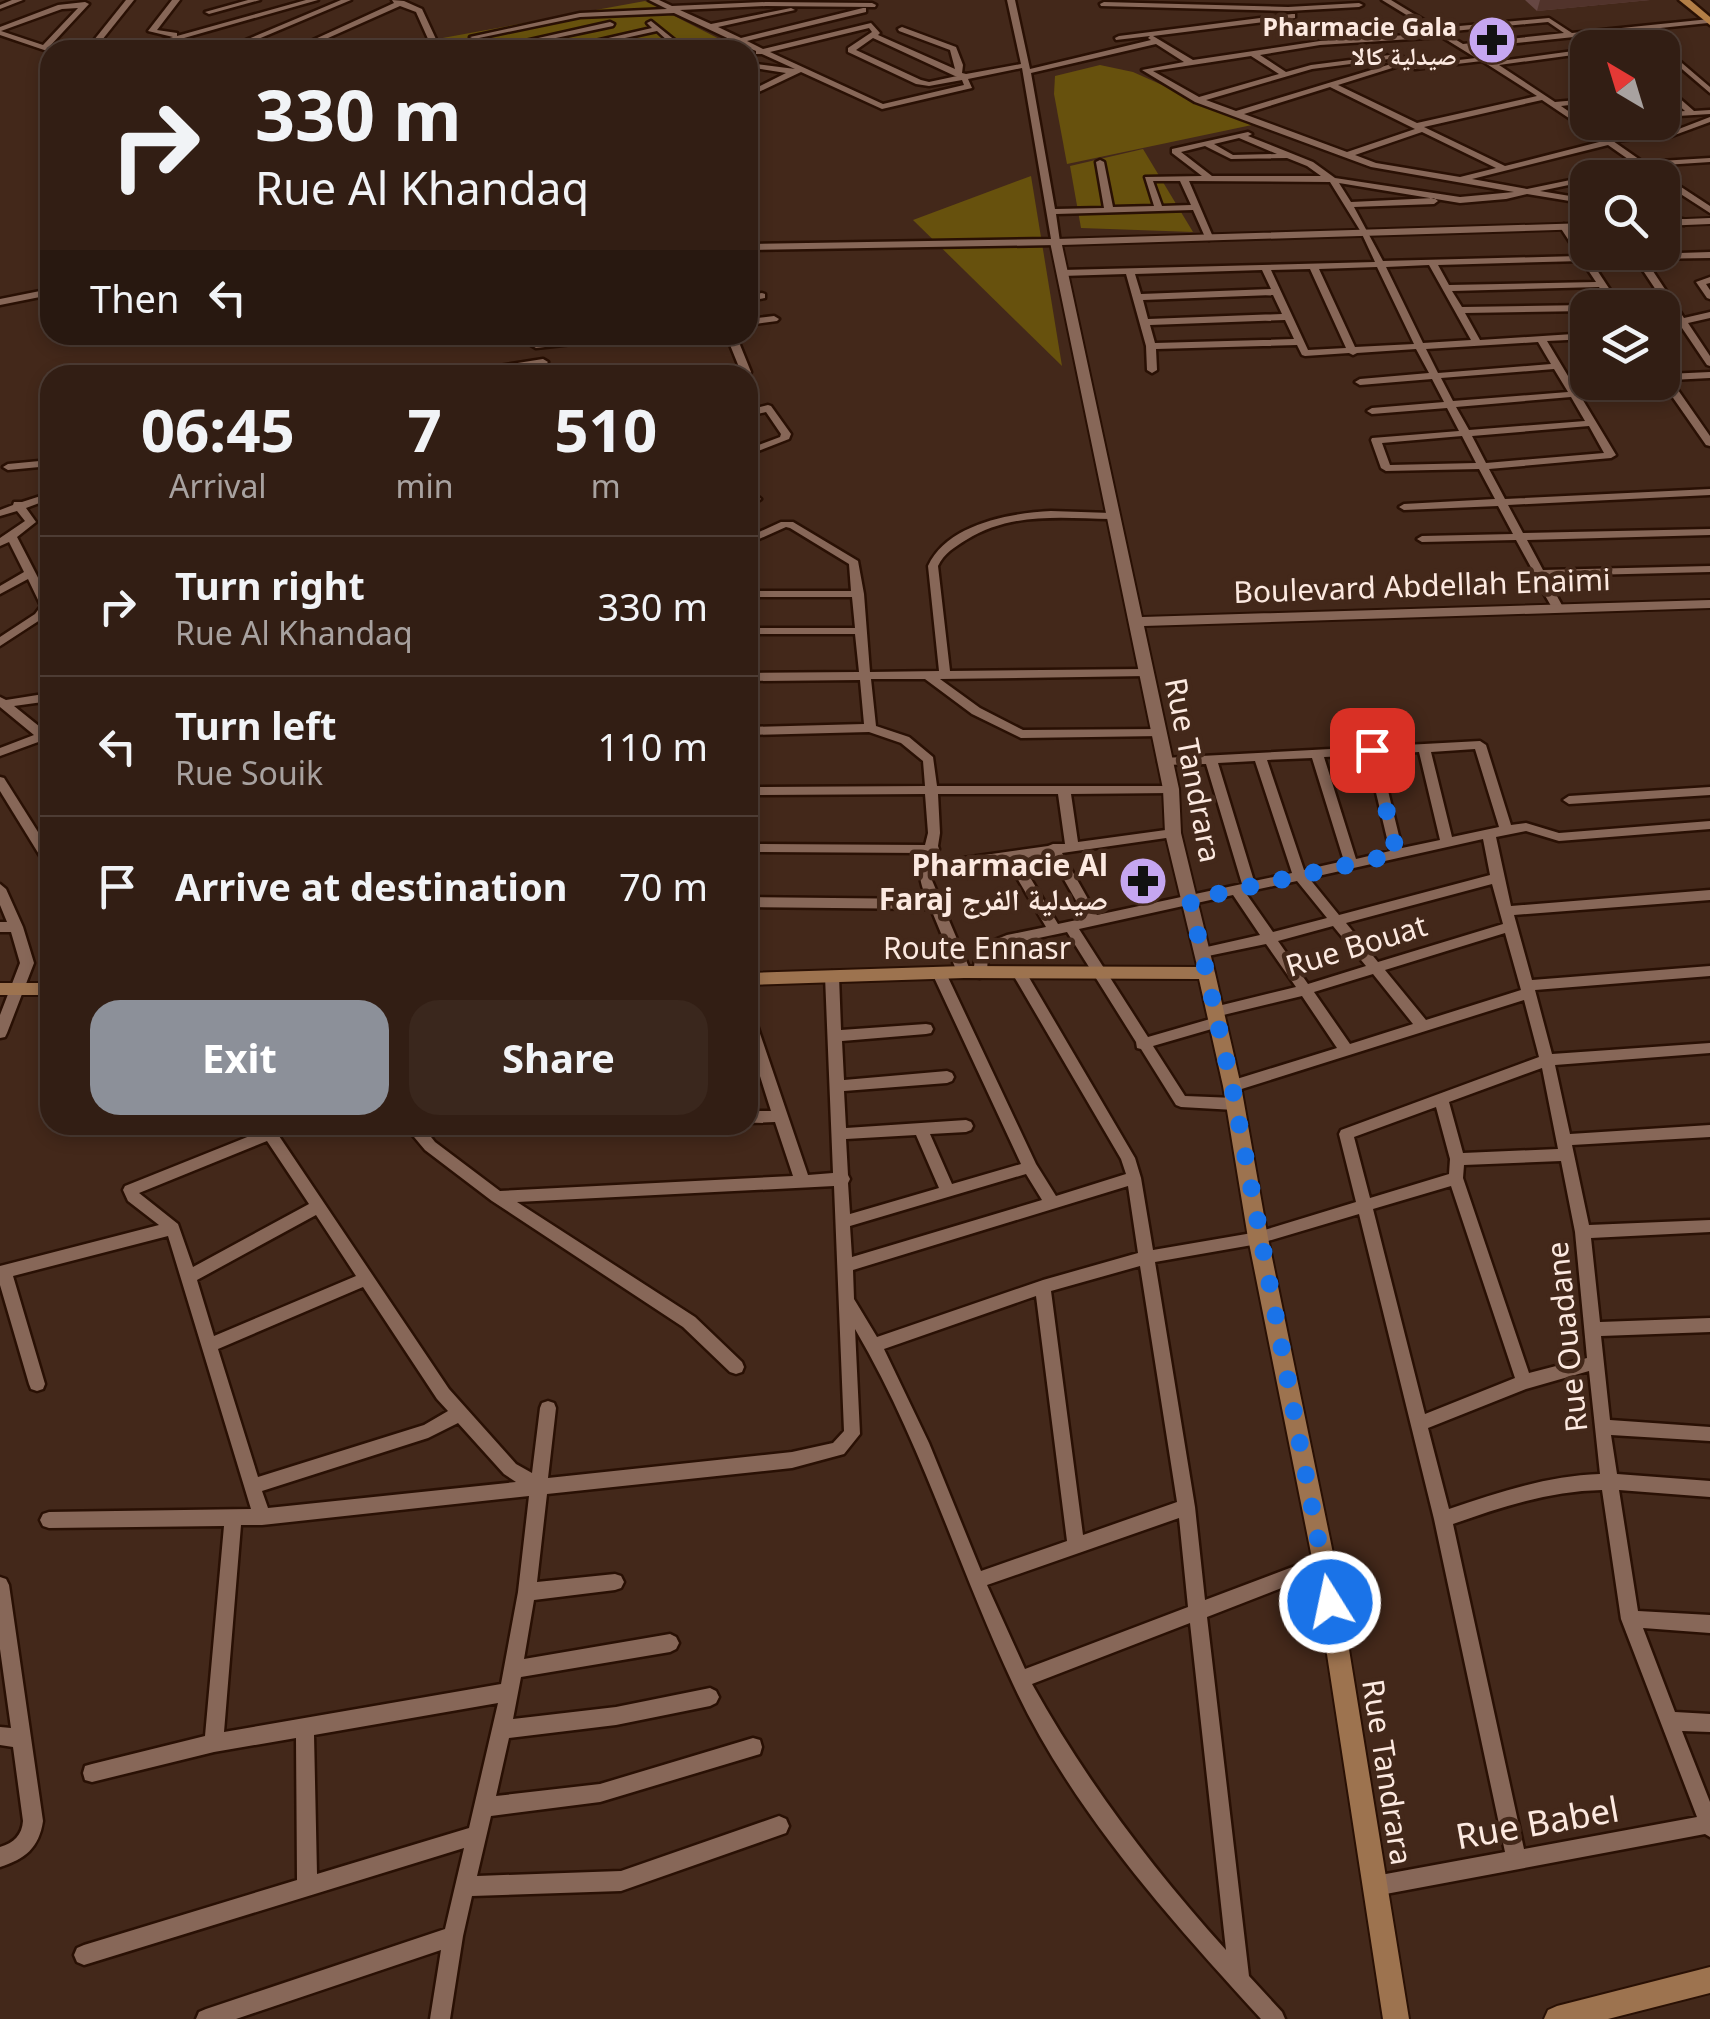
<!DOCTYPE html>
<meta charset="utf-8">
<style>
:root{--surface:#321e14;--page:#3a271d;--text:#f1f3f6;--muted:#a8a2a0;--line:#4d3c34;--accent:#8c9099}
body{margin:0;font-family:"Noto Sans","Noto Naskh Arabic",sans-serif;background:var(--page);color:var(--text);height:100vh;display:flex;flex-direction:column;font-size:38px;white-space:nowrap}
*{box-sizing:border-box;margin:0}
p{font-size:32px;color:var(--muted)}
.icon{flex:none;width:55px;height:55px;fill:none;stroke:currentColor;stroke-width:2;stroke-linecap:round;stroke-linejoin:round}
.map{position:relative;flex:1;overflow:hidden}
.drawer{position:absolute;left:40px;top:365px;width:718px;height:770px;display:flex;flex-direction:column;background:var(--surface);border-radius:30px;box-shadow:0 5px 15px #0003,0 0 0 2px var(--line)}
.drawer>*{flex:none}
.guide{position:absolute;left:40px;top:40px;width:718px;height:305px;border-radius:30px;box-shadow:0 5px 15px #0003,0 0 0 2px var(--line);background:#321e14;color:var(--text);overflow:hidden}
.needle{width:65px;rotate:322deg}
.buttons{position:absolute;left:1570px;top:30px;display:grid;gap:20px}
.buttons a{display:grid;place-items:center;width:110px;height:110px;border-radius:20px;background:var(--surface);box-shadow:0 5px 15px #0003,0 0 0 2px var(--line);font-size:50px}
.pin{position:absolute;display:grid;place-items:center;width:85px;height:85px;color:#fff;margin:-42px;border-radius:20px;box-shadow:0 5px 15px #0006}
.me{position:absolute;width:110px;margin:-55px;rotate:350deg;stroke-linejoin:round;filter:drop-shadow(0 0 8px #0008)}
.turn{display:flex;align-items:center;gap:35px;height:210px;padding:0 50px;font-size:45px}
.turn .icon{width:130px;height:130px;stroke-width:2.5}
.turn b{display:block;font-size:70px;line-height:85px}
.then{display:flex;align-items:center;height:95px;padding:0 50px;background:#0003;gap:20px;font-size:38px}
.eta{display:flex;justify-content:space-evenly;align-items:center;height:170px;text-align:center}
.eta b{font-size:60px;font-weight:700;line-height:70px}
.primary-button{display:flex;gap:20px;margin-top:auto;padding:20px 50px}
.primary-button a{flex:1;height:115px;border-radius:30px;background:var(--accent);color:#fff;font-size:40px;font-weight:700;line-height:115px;text-align:center}
.primary-button a+a{background:var(--page);color:var(--text)}
ul{padding:0;list-style:none}
li{display:flex;align-items:center;gap:30px;height:140px;padding:0 50px;border-top:2px solid var(--line)}
li div{flex:1}
li b{display:block;font-size:38px}
li em{font-style:normal}
.map>svg:first-child{display:block}
</style>
<div class="map">
<svg width="1710" height="2019" viewBox="0 0 1710 2019">
<rect width="100%" height="100%" fill="#43281a"/>
<g fill="#67510d">
<polygon points="645,1 741,50 446,50 437,39"/>
<polygon points="1100,65 1133,72 1252,125 1067,164 1054,94 1055,76"/>
<polygon points="1143,149 1193,232 1081,228 1070,166"/>
<polygon points="1031,176 1062,366 913,220"/>
</g>
<g fill="none" stroke-linecap="round" stroke-linejoin="round">
<g stroke="#291004" stroke-width="5">
<g id="minor">
<polygon points="12,0 23,0 0,9 0,5"/>
<polygon points="126,0 134,0 94,50 86,50"/>
<polygon points="172,0 180,0 157,30 177,33 177,36 306,0 318,0 142,50 130,50 173,37 148,31"/>
<polygon points="248,0 260,0 209,14 205,12"/>
<polygon points="341,0 351,0 232,50 222,50"/>
<polygon points="392,0 404,1 422,9 441,50 433,50 416,12 400,6 301,50 291,50 394,3"/>
<path d="M649,0H659L672,6L766,2L872,3L876,5L875,7L766,6L680,10L711,24L791,8L795,10L718,27L741,38L863,8H866V12L747,41L763,49L871,23L880,33L878,35L955,69L950,50L899,31L898,29L902,27L956,47L963,65L962,73L966,74L1021,64L1007,0H1015L1030,69L1151,40L1148,38L1150,36L1116,40L1115,38L1119,36L1292,14H1295V18L1153,36L1193,60L1320,41L1436,33L1382,0H1391L1437,28L1549,18L1572,33L1710,19L1708,23L1470,48L1493,62L1588,49V53L1499,65L1555,102L1588,99V103L1561,106L1606,137L1671,132L1710,117V122L1672,136L1613,141L1643,162L1710,158V162L1649,166L1710,206V213L1662,182V178H1655L1644,170L1605,178H1588V181L1540,191L1588,199V204L1527,194L1506,199L1460,203L1339,183L1351,202L1434,198L1438,201L1434,204L1354,207L1383,261L1579,256L1560,227L1564,224L1567,225L1588,256L1710,252V258L1645,259L1684,318L1710,312V318L1688,323L1710,356V366L1707,365L1680,325L1662,329V323L1676,320L1636,260L1591,261L1622,308H1613L1599,287L1452,291L1462,307L1588,305L1592,308H1588V311L1465,313L1480,340L1588,333V339L1547,341L1568,376L1588,375V381L1572,382L1616,455L1611,458L1489,469L1505,499L1710,489V495L1508,505L1523,533L1710,529V535L1527,540L1543,570L1710,566V572L1546,576L1564,609L1558,612L1554,611L1532,573L1533,571L1516,540L1422,542L1417,539L1422,536L1513,534L1498,506L1404,510L1399,507L1404,504L1495,499L1479,469L1386,471L1381,468L1371,440L1372,438L1459,431L1447,408L1372,414L1367,411L1372,408L1444,402L1432,379L1360,385L1355,382L1360,379L1429,373L1416,349L1357,353L1353,355L1349,353L1305,356L1302,355L1297,345L1156,349L1157,370L1152,373L1147,370L1146,346L1126,274L1062,276L1058,273L1062,270L1375,262L1361,232L1330,182L1189,181L1213,237L1209,240L1205,237L1193,210L1056,214L1060,242L1056,245L748,250V244L1051,239L1022,68L968,79L972,88L882,109L801,72L748,97V92L786,73L748,67V63L795,69L762,54H756V51C741,44 730,50 713,50L738,43L674,13L580,17L474,39L470,37L580,13L667,9ZM1548,22L1564,33L1463,44L1443,32ZM869,28L872,32L848,48V52L916,84L929,86L962,80L964,85L883,104L770,52ZM1442,37L1476,58L1416,65L1398,54L1311,65L1286,72L1260,55L1320,45ZM873,38L955,76H957L929,82L921,80L856,50ZM1156,44L1184,62L1142,70L1195,102L1371,167L1514,192L1460,197L1335,178L1313,162L1248,136L1252,134L1248,132L1172,149V153L1202,176L1145,177L1154,206L1113,207L1104,162L1100,160L1096,162L1104,208L1055,209L1031,73ZM1251,56L1279,74L1199,97L1153,71ZM1397,58L1401,61L1236,111L1206,100L1312,69ZM1482,61L1537,96L1417,123L1338,85L1405,64L1415,69ZM1330,87L1413,128L1415,129L1347,152L1244,114ZM1542,100L1603,141L1505,166L1424,127ZM1422,132L1496,168L1460,177L1376,163L1355,155ZM1239,138L1277,154L1233,155L1214,144ZM1608,145L1638,166L1527,189L1472,179ZM1205,146L1231,159L1287,158L1307,166L1321,176H1212L1181,152ZM1153,181H1180L1191,205L1162,206ZM1582,261L1596,282L1449,285L1438,265ZM1429,265L1471,340L1423,343L1386,267ZM1377,267L1414,344L1355,347L1319,269ZM1310,269L1346,348L1308,350L1271,270ZM1262,270L1271,289L1141,294L1135,274ZM1273,295L1282,314L1148,319L1143,300ZM1285,320L1294,339L1155,343L1150,325ZM1538,342L1551,364L1438,373L1426,349ZM1554,369L1568,392L1453,401L1441,378ZM1571,397L1585,421L1469,430L1456,407ZM1589,426L1604,453L1486,463L1472,436ZM1462,436L1476,463L1390,465L1382,443Z"/>
<path d="M85,2L89,4L49,47L54,50H50V52L0,35V27L58,5ZM78,8L43,45L1,31L62,9Z"/>
<polygon points="1104,2 1288,7 1359,3 1363,5 1359,7 1288,11 1101,6 1100,4"/>
<polygon points="651,21 687,50 678,50 672,45 647,50 633,50 668,41 657,31 570,50 556,50 652,28 647,23"/>
<polygon points="610,22 614,24 613,26 499,50 485,50"/>
<polygon points="1662,46 1710,87 1710,93 1662,52 1662,48 1659,48"/>
<polygon points="1662,83 1694,111 1710,110 1710,114 1662,117 1662,113 1685,111 1662,90"/>
<polygon points="1662,215 1687,220 1688,222 1684,225 1662,220"/>
<polygon points="1710,277 1710,283 1706,284 1710,290 1710,299 1707,298 1696,282"/>
<polygon points="50,289 50,295 0,305 0,299"/>
<polygon points="762,293 765,294 765,298 748,301 748,295"/>
<polygon points="774,316 779,319 777,321 748,325 748,319"/>
<polygon points="601,335 632,335 627,338 536,348 531,345 536,342"/>
<polygon points="726,335 736,335 751,372 748,377 748,375 739,375 741,372"/>
<polygon points="543,359 548,362 546,364 479,375 456,375 461,372"/>
<polygon points="1662,371 1667,374 1710,372 1710,378 1671,380 1710,436 1710,446 1706,445 1662,382"/>
<polygon points="768,405 771,406 791,434 789,439 748,455 748,449 780,437 781,434 766,412 748,416 748,410"/>
<polygon points="50,460 50,466 8,470 3,467 8,464"/>
<polygon points="748,489 761,499 748,507"/>
<polygon points="50,493 50,499 26,508 36,522 17,537 50,601 50,610 43,618 0,646 0,637 35,614 41,606 28,579 0,594 0,586 24,572 9,542 0,546 0,538 25,521 17,511 0,516 0,510 13,505 14,502 22,502"/>
<path d="M1051,511L1111,513L1116,516L1111,519C1060,518 1011,512 966,540C955,547 944,553 938,566L950,671L1144,669L1150,673L1148,676L940,679L980,708L1023,730L1158,729L1162,730L1164,733L1162,736L1021,738L972,714L925,679H871L876,726L909,737L933,757L937,786H1175L1177,789L1175,792L1171,793L1071,794L1078,842L1173,829L1179,833L1173,837L1062,853L1097,915L1242,884L1206,764L1160,765L1158,762L1160,759L1164,758L1480,741L1486,745L1511,825L1526,823L1559,833L1710,821V829L1559,841L1526,831L1496,837L1511,906L1710,890V900L1514,915L1532,980L1710,966V976L1535,990L1552,1054L1710,1043V1053L1555,1065L1570,1134L1710,1125V1137L1572,1145L1589,1225L1710,1220V1232L1591,1238L1600,1322L1710,1318V1332L1601,1336L1610,1420L1710,1427V1441L1611,1435L1617,1474L1710,1481V1497L1619,1490L1638,1611L1710,1615V1633L1643,1628L1675,1712L1710,1714V1732L1682,1731L1710,1802V1837L1705,1834L1375,1896L1368,1893L1365,1886L1368,1879L1375,1876L1505,1852L1434,1519L1359,1214L1258,1244L1155,1262L1195,1507L1205,1600L1324,1555L1330,1557L1333,1563L1330,1569L1207,1617L1249,1976L1282,2012L1285,2019H1261C1168,1917 1071,1809 1013,1684C958,1567 921,1441 855,1329L860,1434L844,1454L792,1468L547,1494L537,1582L615,1574L621,1576L624,1582L621,1588L615,1590L534,1600L524,1659L670,1634L676,1637L679,1643L676,1649L670,1652L521,1677L513,1719L616,1707L710,1688L716,1691L719,1697L716,1703L710,1706L616,1725L509,1738L496,1796L600,1784L753,1738L760,1740L762,1747L760,1754L600,1802L491,1816L477,1876L621,1871L779,1816L786,1819L789,1826L786,1833L621,1891L472,1896L463,1936L450,2019H430L441,1950L236,2019H196L199,2012L206,2009L445,1929L464,1848L84,1965L77,1962L74,1955L77,1948L84,1945L297,1880L296,1738L214,1752L92,1782L85,1780L83,1773L85,1766L92,1764L205,1736L224,1526L49,1528L43,1526L40,1520L43,1514L49,1512L251,1509L168,1236L13,1276L45,1384L43,1389L37,1391L31,1389L29,1384L0,1285V1266L159,1225L128,1201L123,1190L125,1186L265,1130H275L449,1389L516,1464L532,1473L540,1408L542,1403L548,1401L554,1403L556,1408L548,1478L792,1452L833,1443L844,1431L834,1186L517,1202L695,1317L742,1362L744,1367L742,1372L736,1374L730,1372L683,1327L492,1201L425,1150L404,1125H482L480,1129L475,1131L427,1132L435,1142L500,1191L793,1176L775,1122L748,1123V1111H771L748,1038V1014L753,1015L755,1019L808,1175L833,1173L825,976L832,971L839,976L841,1030L926,1024L931,1025L933,1029L931,1033L926,1034L842,1041L844,1080L947,1071L952,1073L954,1077L952,1081L947,1083L844,1091L846,1128L966,1120L971,1122L973,1126L971,1130L966,1132L930,1134L952,1184L1021,1164L932,973L939,968L946,973L1036,1164L1056,1196L1126,1174L1121,1159L1012,973L1019,968L1024,969L1135,1158L1141,1178L1153,1250L1258,1232L1356,1202L1339,1134L1341,1130L1539,1057L1524,1000L1232,1092L1227,1090L1225,1086L1227,1082L1337,1048L1302,996L1215,1017L1210,1016L1208,1012L1210,1008L1296,987L1266,944L1203,957L1198,955L1196,952L1198,949L1260,935L1233,895L1079,929L1148,1037L1217,1017L1222,1018L1224,1022L1222,1026L1153,1046L1185,1096L1235,1098L1240,1100L1242,1104L1240,1108L1235,1110L1181,1107L1176,1105L1141,1049L1137,1048L1136,1042L1067,932L1010,944L988,953L987,973L980,978L975,977L973,973L977,947L1007,935L1046,927L1007,861L933,871L931,878L971,972L964,977L957,972L931,909L748,907V897L927,899C918,878 919,875 924,853L748,852V844L925,845L928,833L925,794L748,795V787L925,786L923,761L901,743L869,732L748,735V727L864,724L860,680L748,681V673L859,672L855,634H748V628H855L852,597H748V591H851L849,564L790,528L786,527L748,544V537L781,522H793L858,561L864,594L870,672L939,671L928,566C947,524 1010,513 1051,511ZM1475,749L1499,827L1452,837L1431,752ZM1419,752L1440,840L1402,848L1379,754ZM1367,755L1390,851L1356,859L1324,757ZM1312,758L1344,861L1304,870L1267,760ZM1255,761L1292,873L1254,881L1218,763ZM938,794H1058L1065,844H1053L1048,846L935,862L939,849L938,846L940,833ZM1483,839L1490,875L1339,915L1309,878ZM1050,855L1086,918L1058,924L1019,859ZM1297,881L1327,918L1273,932L1245,892ZM1492,884L1503,924L1378,962L1346,923ZM1333,926L1366,966L1308,984L1278,941ZM1505,933L1521,990L1426,1020L1385,970ZM1373,974L1413,1024L1350,1044L1314,992ZM1542,1068L1558,1149L1463,1153L1449,1102ZM1436,1107L1450,1159L1449,1174L1370,1198L1354,1137ZM916,1135L939,1188L850,1214L848,1183L850,1179L848,1175L846,1139ZM267,1141L309,1204L193,1267L178,1224L139,1193ZM1561,1161L1575,1232L1587,1358L1529,1373L1463,1178L1464,1165ZM1026,1174L1042,1200L852,1257L850,1226ZM1128,1186L1138,1253L1043,1280L877,1337L854,1299L853,1270ZM1451,1186L1515,1378L1425,1414L1373,1209ZM316,1215L356,1276L214,1336L197,1280ZM1140,1266L1177,1502L1083,1535L1051,1291ZM363,1287L437,1399L448,1411L424,1425L258,1477L218,1349ZM1036,1296L1067,1541L981,1571L929,1443L884,1349ZM1589,1371L1600,1474C1547,1476 1499,1492 1449,1509L1428,1428L1526,1389ZM458,1423L504,1474L516,1482L268,1508L262,1491L428,1438ZM1602,1490L1621,1619L1697,1817L1524,1849L1453,1524C1502,1507 1550,1491 1602,1490ZM529,1496L518,1592L501,1684L224,1732L241,1525H262ZM1179,1518L1188,1607L1025,1669L987,1585ZM1190,1623L1226,1950C1152,1868 1086,1781 1032,1684ZM498,1703L469,1828L317,1874L314,1735Z"/>
<polygon points="50,693 50,701 14,706 45,731 50,732 50,746 41,741 0,756 0,748 34,735 0,707 0,697 6,700"/>
<polygon points="0,777 4,778 50,851 50,865 45,864 0,791"/>
<polygon points="1710,787 1710,795 1569,804 1563,800 1569,796"/>
<polygon points="0,884 6,889 23,927 34,963 7,1033 5,1037 0,1038 0,1015 20,963 11,932 0,932 0,922 7,922 0,905"/>
<path d="M0,1577L6,1579L9,1585L43,1821C39,1848 25,1859 0,1867V1847C14,1843 22,1835 23,1821L13,1747L0,1745V1727L11,1728L0,1649Z"/>
</g>
</g>
<g stroke="#291004" stroke-width="4">
<g id="tertiary">
<polygon points="1710,218 1710,224 1662,226 1662,220"/>
<polygon points="1588,223 1588,229 1062,245 1142,617 1710,600 1710,608 1144,626 1179,789 1181,833 1215,973 1206,979 1200,978 1165,833 1163,789 1050,242 1056,239"/>
</g>
</g>
<g stroke="#291004" stroke-width="4">
<g id="secondary">
<polygon points="964,966 1206,967 1215,973 1241,1086 1268,1238 1335,1563 1409,2019 1383,2019 1313,1563 1248,1238 1223,1086 1199,979 964,978 748,985 748,973"/>
<rect x="0" y="983" width="50" height="12"/>
<polygon points="1710,1967 1710,1993 1608,2019 1544,2019 1548,2010 1557,2006"/>
</g>
</g>
<g stroke="#291004" stroke-width="5">
<polygon id="primary" points="1679,0 1690,0 1710,17 1710,25"/>
</g>
<use href="#minor" fill="#876758" fill-rule="evenodd"/>
<use href="#tertiary" fill="#876758" fill-rule="evenodd"/>
<use href="#secondary" fill="#9d734f" fill-rule="evenodd"/>
<use href="#primary" fill="#b37e46" fill-rule="evenodd"/>
</g>
<polygon fill="#664743" points="1525,0 1650,0 1537,11"/>
<polygon fill="#51332b" points="1540,0 1650,0 1537,11"/>
<g fill="none" stroke-linecap="round" stroke-linejoin="round">
<polyline stroke="#1a73e8" stroke-width="18" stroke-dasharray="0 32.4" points="1330,1602 1232,1086 1190,900 1397,854 1372,750"/>
</g>
<defs>
<g id="pharmacy-disc" transform="scale(2.5)"><circle r="9.5" fill="#c5a6f0" stroke="#43281a"/><path d="M-2-6h4v4h4v4h-4v4h-4v-4h-4v-4h4Z" fill="#111"/></g>
</defs>
<g fill-rule="evenodd">
<use href="#pharmacy-disc" x="1492" y="40"/>
<use href="#pharmacy-disc" x="1143" y="881"/>
</g>
<g text-anchor="middle" dominant-baseline="central" stroke-width="9" stroke-linejoin="round" paint-order="stroke">
<g font-size="25" font-weight="bold" fill="#fce9e0" stroke="#43281a" text-anchor="end">
<text x="1457" y="26">Pharmacie Gala<tspan x="1457" dy="29">صيدلية كالا</tspan></text>
</g>
<g font-size="30" fill="#fce9e0" stroke="#43281a">
<text transform="translate(1422 585) rotate(-2)">Boulevard Abdellah Enaimi</text>
<text transform="translate(1194 770) rotate(79)">Rue Tandrara</text>
<text transform="translate(1356 945) rotate(-17)">Rue Bouat</text>
<text x="977" y="947">Route Ennasr</text>
<text transform="translate(1566 1337) rotate(-96)">Rue Ouadane</text>
<text transform="translate(1388 1772) rotate(81)">Rue Tandrara</text>
</g>
<g font-size="30" font-weight="bold" fill="#fce9e0" stroke="#43281a" text-anchor="end">
<text x="1108" y="864">Pharmacie Al<tspan x="1108" dy="34">Faraj صيدلية الفرج</tspan></text>
</g>
<g font-size="35" fill="#fce9e0" stroke="#43281a">
<text transform="translate(1537 1822) rotate(-10)">Rue Babel</text>
</g>
</g>
</svg>
<div class="buttons">
<a><svg class="needle" viewBox="-14 -14 28 28"><path d="M0-13l5 13h-10z" fill="#e53935"/><path d="M0 13l5-13h-10z" fill="#a8a2a0"/></svg></a>
<a><svg class="icon" aria-label="search" viewBox="0 0 24 24"><circle cx="10" cy="10" r="6"/><path d="M15 15l6 6"/></svg></a>
<a><svg class="icon" aria-label="layers" viewBox="0 0 24 24"><path d="M12 4l9 5-9 5-9-5zM3 14l9 5 9-5"/></svg></a>
</div>
<div class="pin" style="left:1372px;top:750px;background:#d93025"><svg class="icon" aria-label="arrive" viewBox="0 0 24 24"><path d="M6 21V4h12l-3 4 3 4H6"/></svg></div>
<svg class="me" style="left:1330px;top:1602px" viewBox="-20 -20 40 40"><circle r="17" fill="#1a73e8" stroke="#fff" stroke-width="3"/><path d="M0-11L8 9 0 5-8 9z" fill="#fff"/></svg>
<div class="guide">
<div class="turn"><svg class="icon" aria-label="right" viewBox="0 0 24 24"><path d="M7 20v-9h11M14 6l5 5-5 5"/></svg><div><b>330 m</b>Rue Al Khandaq</div></div>
<div class="then">Then<svg class="icon" aria-label="left" viewBox="0 0 24 24"><path d="M17 20v-9H6M10 6l-5 5 5 5"/></svg></div>
</div>
<section class="drawer">
<div class="eta">
<div><b>06:45</b><p>Arrival</p></div>
<div><b>7</b><p>min</p></div>
<div><b>510</b><p>m</p></div>
</div>
<ul>
<li><svg class="icon" aria-label="right" viewBox="0 0 24 24"><path d="M7 20v-9h11M14 6l5 5-5 5"/></svg><div><b>Turn right</b><p>Rue Al Khandaq</p></div><em>330 m</em></li>
<li><svg class="icon" aria-label="left" viewBox="0 0 24 24"><path d="M17 20v-9H6M10 6l-5 5 5 5"/></svg><div><b>Turn left</b><p>Rue Souik</p></div><em>110 m</em></li>
<li><svg class="icon" aria-label="arrive" viewBox="0 0 24 24"><path d="M6 21V4h12l-3 4 3 4H6"/></svg><div><b>Arrive at destination</b></div><em>70 m</em></li>
</ul>
<div class="primary-button"><a>Exit</a><a>Share</a></div>
</section>
</div>
